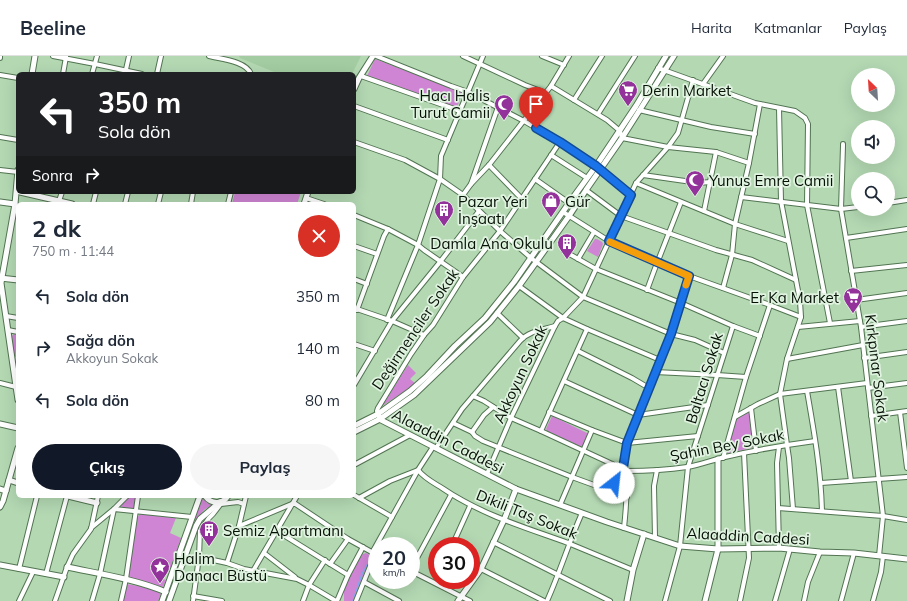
<!DOCTYPE html>
<html lang="tr">
<meta charset="utf-8">
<style>
:root{--surface:#fff;--page:#f6f6f7;--text:#1f2937;--muted:#747a83;--line:#e0e1e3;--accent:#111827}
body{margin:0;font-family:Mulish,sans-serif;background:var(--page);color:var(--text);height:100vh;display:flex;flex-direction:column;font-size:15px;white-space:nowrap}
*{box-sizing:border-box;margin:0}
p{font-size:13px;color:var(--muted)}
.icon{flex:none;width:22px;height:22px;fill:none;stroke:currentColor;stroke-width:2;stroke-linecap:round;stroke-linejoin:round}
.map{position:relative;flex:1;overflow:hidden}
.panel{position:absolute;left:16px;top:146px;width:340px;height:296px;display:flex;flex-direction:column;background:var(--surface);border-radius:6px;box-shadow:0 4px 16px #0002}
.panel>*{flex:none}
.hud{position:absolute;left:16px;top:16px;width:340px;height:122px;border-radius:6px;box-shadow:0 4px 16px #0002;background:#202124;color:#fff;overflow:hidden}
.needle{width:26px;rotate:335deg}
.fabs{position:absolute;left:851px;top:12px;display:grid;gap:8px}
.fabs a{display:grid;place-items:center;width:44px;height:44px;border-radius:50%;background:var(--surface);box-shadow:0 4px 16px #0002;font-size:20px}
.speed{position:absolute;left:368px;top:481px;display:flex;gap:8px;font-size:20px;font-weight:700;text-align:center}
.speed>*{display:grid;place-content:center;width:52px;height:52px;border-radius:50%;background:var(--surface);box-shadow:0 4px 16px #0002;line-height:1}
.speed small{font-size:10px;font-weight:400}
.speed .limit{border:6px solid #d22;background:#fff;color:#111}
.pin{position:absolute;display:grid;place-items:center;width:34px;height:34px;color:#fff;margin:-41px -17px;border-radius:50% 50% 50% 0;rotate:-45deg;box-shadow:0 0 4px #0007}
.pin .icon{rotate:45deg}
.me{position:absolute;width:44px;margin:-22px;rotate:29deg;stroke-linejoin:round;filter:drop-shadow(0 0 3px #0008)}
.turn{display:flex;align-items:center;gap:14px;height:84px;padding:0 16px;font-size:18px}
.turn .icon{width:52px;height:52px;stroke-width:2.5}
.turn b{display:block;font-size:28px;line-height:34px}
.then{display:flex;align-items:center;height:38px;padding:0 16px;background:#0003;gap:8px;font-size:15px}
.round{display:grid;place-items:center;flex:none;width:42px;height:42px;border-radius:21px;background:var(--page)}
.overview{display:flex;align-items:center;justify-content:space-between;height:68px;padding:0 16px}
h1{font-size:24px;font-weight:700;line-height:30px}
.button{display:flex;gap:8px;margin-top:auto;padding:8px 16px}
.button a{flex:1;height:46px;border-radius:24px;background:var(--accent);color:#fff;font-size:16px;font-weight:700;line-height:46px;text-align:center}
.button a+a{background:var(--page);color:var(--text)}
ul{padding:0;list-style:none}
li{display:flex;align-items:center;gap:12px;height:52px;padding:0 16px}
li div{flex:1}
li b{display:block;font-size:15px}
li em{font-style:normal}
header{display:flex;align-items:center;gap:24px;box-sizing:border-box;height:56px;padding:0 20px;background:var(--surface);border-bottom:1px solid var(--line)}
header strong{font-size:19px}
nav{display:flex;gap:22px;margin-inline-start:auto;font-size:14px}
.map>svg:first-child{display:block}
</style>
<header>
<strong>Beeline</strong>
<nav><a>Harita</a><a>Katmanlar</a><a>Paylaş</a></nav>
</header>
<div class="map">
<svg width="907" height="545" viewBox="0 0 907 545">
<rect width="100%" height="100%" fill="#b3d8b2"/>
<polygon fill="#a3cca2" points="239,0 361,0 352,18 279,18 240,2"/>
<g fill="#cf85d4">
<polygon points="375,3 462,36 457,52 367,20"/>
<polygon points="235,136 301,136 297,148 232,148"/>
<polygon points="595,183 597,183 602,186 603,188 598,201 587,195"/>
<polygon points="14,278 18,279 18,302 14,300 12,280"/>
<polygon points="408,309 416,317 410,323 416,328 382,350"/>
<polygon points="748,355 751,356 753,390 752,392 728,397 727,396 736,362"/>
<polygon points="552,360 589,378 584,390 582,391 548,376 546,373"/>
<polygon points="130,440 137,440 136,448 133,453 121,452 122,449"/>
<polygon points="203,442 207,447 212,449 204,454 193,467"/>
<polygon points="140,458 176,462 170,477 181,482 170,513 163,510 159,521 166,524 163,531 127,522 137,462"/>
<polygon points="366,497 371,500 353,545 344,545 344,535 350,517 363,498"/>
<polygon points="126,528 151,532 161,538 158,545 123,545"/>
</g>
<g fill="none" stroke-linecap="round" stroke-linejoin="round">
<polyline stroke="#84a7f2" stroke-width="1.5" points="353,545 362,518 370,504"/>
<g stroke="#527452" stroke-width="6">
<g id="minor">
<polyline points="53,0 95,8 142,18"/>
<path d="M209,0C221,3 246,5 251,18"/>
<polyline points="376,0 451,30 468,36 524,65 560,86 594,109 631,139"/>
<polyline points="463,0 525,29 546,37"/>
<polyline points="542,0 564,9"/>
<polyline points="0,2 0,0"/>
<polyline points="658,12 755,47 795,55 805,62 808,68 807,149 830,267"/>
<polyline points="63,18 66,1"/>
<polyline points="92,18 97,0"/>
<polyline points="125,18 129,0"/>
<polyline points="157,18 161,0"/>
<polyline points="0,19 18,22"/>
<polyline points="361,20 460,55"/>
<polyline points="703,28 723,0"/>
<polyline points="551,30 607,64 620,75 622,82 668,91 716,96 749,107"/>
<polyline points="574,44 602,0"/>
<polyline points="354,50 448,84"/>
<polyline points="779,52 781,145 800,245 801,261 787,303 780,338 787,389 789,402 793,453"/>
<polyline points="639,54 711,71 755,78"/>
<polyline points="598,58 635,0"/>
<polyline points="0,81 18,84"/>
<polyline points="354,86 405,104 440,123 463,139 500,175 531,202 583,241 671,278 695,284 724,297"/>
<polyline points="843,88 843,90 841,153 861,271 883,460 879,500"/>
<polyline points="551,99 587,122"/>
<polyline points="489,109 522,143"/>
<polyline points="0,114 18,116"/>
<polyline points="643,119 699,127 710,126"/>
<polyline points="535,123 569,147"/>
<polyline points="636,127 735,168 788,185"/>
<polyline points="471,128 489,109 551,30 569,0"/>
<polyline points="586,134 621,160 716,194 752,204 796,224"/>
<polyline points="463,139 471,128 498,51"/>
<polyline points="741,141 841,153 858,151"/>
<polyline points="306,142 324,148"/>
<polyline points="888,147 907,144"/>
<polyline points="58,148 62,136"/>
<polyline points="93,148 96,136"/>
<polyline points="125,148 128,136"/>
<polyline points="158,148 161,136"/>
<polyline points="191,148 193,136"/>
<polyline points="228,148 231,136"/>
<polyline points="704,155 716,96"/>
<polyline points="563,156 609,185 689,220 770,249 801,261"/>
<polyline points="354,159 388,173 418,189 424,194 463,221"/>
<polyline points="846,182 907,173"/>
<polyline points="354,190 377,198"/>
<polyline points="564,195 596,213 681,247 733,270 760,280"/>
<polyline points="578,203 594,176"/>
<polyline points="851,215 907,209"/>
<polyline points="354,223 367,228"/>
<polyline points="519,230 563,262 587,273 660,304"/>
<polyline points="723,232 732,199 735,168 749,107 760,48"/>
<polyline points="647,234 654,215 681,146"/>
<polyline points="856,244 907,237"/>
<polyline points="354,252 392,265 424,279"/>
<polyline points="357,254 384,180 388,173"/>
<polyline points="497,257 523,282"/>
<polyline points="6,260 18,262"/>
<polyline points="387,264 418,189 440,123 441,100 483,0"/>
<polyline points="798,271 860,265"/>
<polyline points="861,271 907,265"/>
<polyline points="8,274 18,276"/>
<polyline points="354,288 375,295"/>
<polyline points="578,295 632,322 649,332"/>
<polyline points="864,302 907,296"/>
<polyline points="787,303 863,289"/>
<polyline points="655,316 717,319 746,321"/>
<polyline points="564,325 638,359 708,349"/>
<polyline points="0,327 16,331"/>
<polyline points="354,329 392,265 440,206 479,155"/>
<polyline points="838,331 851,425"/>
<polyline points="868,332 907,327"/>
<path d="M807,335C814,375 821,415 822,455"/>
<path d="M473,340L484,345L511,362L541,375L623,413L626,415C646,415 667,414 687,411C700,409 712,404 725,401C755,394 785,389 815,385"/>
<polyline points="751,352 756,395"/>
<polyline points="549,356 592,374 627,387 698,380"/>
<polyline points="900,356 907,412"/>
<polyline points="378,358 377,355 378,352 411,298 424,279 433,269 463,221 500,175 560,86"/>
<polyline points="871,360 907,355"/>
<polyline points="735,361 758,348 780,338 867,327"/>
<polyline points="453,367 472,376 475,380 483,385 572,421 627,441"/>
<polyline points="541,375 587,273"/>
<polyline points="472,376 484,359 493,351"/>
<path d="M436,392L462,353L520,285C529,275 542,274 555,270"/>
<polyline points="723,402 746,321 770,249"/>
<polyline points="354,409 410,379"/>
<polyline points="487,418 511,362 555,270 558,265 563,262 583,241 636,127 668,91 678,77 693,24"/>
<polyline points="821,427 907,421"/>
<polyline points="612,435 616,419 623,413 627,387 671,278 689,220"/>
<polyline points="354,439 392,461"/>
<path d="M359,442L390,425L418,414C424,422 434,427 442,432C482,459 524,471 568,487C590,496 611,505 633,514"/>
<polyline points="221,448 238,446 244,448"/>
<polyline points="560,449 592,374"/>
<polyline points="778,452 883,460 907,464"/>
<polyline points="239,470 294,447 348,483 377,499"/>
<polyline points="91,472 114,453 127,440"/>
<path d="M624,472C626,453 628,434 626,415"/>
<polyline points="277,475 348,519"/>
<polyline points="655,481 654,430 657,414"/>
<polyline points="493,486 610,545"/>
<polyline points="452,490 470,450"/>
<polyline points="779,492 777,407 779,391"/>
<polyline points="264,497 295,521"/>
<polyline points="372,497 418,414 433,391"/>
<polyline points="199,501 227,507 244,513 297,523 309,529 336,545"/>
<polyline points="227,507 239,470 246,440"/>
<polyline points="330,508 348,483"/>
<polyline points="19,513 37,440"/>
<polyline points="411,513 451,439"/>
<polyline points="481,513 544,545"/>
<polyline points="253,515 297,440"/>
<polyline points="411,515 470,545"/>
<polyline points="46,518 67,440"/>
<polyline points="364,526 399,545"/>
<polyline points="193,540 222,545"/>
<polyline points="19,545 33,516"/>
<polyline points="55,545 67,511 73,498 91,473 98,440"/>
<polyline points="92,545 100,518 114,453 192,461"/>
<polyline points="121,545 126,523 138,440"/>
<polyline points="193,545 199,501 200,475 209,462 213,458 223,445"/>
<polyline points="303,545 309,529 325,504"/>
<polyline points="337,545 348,519 363,491"/>
<polyline points="356,545 375,498"/>
<path d="M547,545C560,516 569,486 582,457"/>
<polyline points="665,545 680,490 688,411 733,270"/>
<polyline points="740,545 749,502 744,397"/>
<polyline points="775,545 790,493"/>
<polyline points="804,545 808,526 820,496"/>
<polyline points="841,545 854,497"/>
<polyline points="873,545 881,516 883,500"/>
</g>
</g>
<g stroke="#527452" stroke-width="7">
<g id="tertiary">
<polyline points="32,18 35,0"/>
<polyline points="354,33 359,22 373,0"/>
<polyline points="18,114 15,148 1,227 18,344"/>
<polyline points="20,136 72,148"/>
<polyline points="0,146 15,148"/>
<polyline points="304,148 308,136"/>
<polyline points="0,222 18,224"/>
<polyline points="378,358 381,364 516,433 607,466 680,490 718,493 779,492 820,496 854,497 907,503"/>
<polyline points="0,368 18,372"/>
<polyline points="354,370 378,358 410,335 427,320 455,290 485,262 514,226 569,147 596,110 636,50 666,0"/>
<polyline points="354,376 380,363 414,339 490,266 519,230 569,160 586,134 622,82 674,0"/>
<polyline points="9,424 18,427"/>
<polyline points="0,433 6,435"/>
<polyline points="68,440 97,447"/>
<path d="M205,440C211,448 222,449 228,440"/>
<polyline points="0,451 3,445 18,392"/>
<polyline points="0,509 64,521"/>
<path d="M67,511C100,518 135,523 166,536"/>
<polyline points="162,545 200,440"/>
<polyline points="169,545 196,470 200,463 220,446"/>
<polyline points="458,545 481,513 504,464 516,433"/>
<polyline points="627,545 633,514 644,478"/>
<polyline points="705,545 718,493 718,403"/>
</g>
</g>
<use href="#minor" stroke="#fff" stroke-width="4"/>
<use href="#tertiary" stroke="#fff" stroke-width="5"/>
</g>
<g fill="none" stroke-linecap="round" stroke-linejoin="round">
<g stroke="#114b97" stroke-width="10">
<polyline id="route" points="536,72 560,86 596,110 631,139 609,185 689,220 671,278 627,387 623,412 616,420 614,427"/>
</g>
<use href="#route" stroke="#1a73e8" stroke-width="7"/>
<polyline stroke="#f59e0b" stroke-width="7" points="610,186 689,220 686,229"/>
</g>
<defs>
<g id="supermarket-pin" transform="scale(1)"><path d="M0 17L-7.5 6A9.5 9.5 0 1 1 7.5 6Z" fill="#92329a" stroke="#e0f3e0"/><path d="M-6-5.5h2.5l.6 2H6L4.5 2H-2.5L-4.4-4H-6ZM-1.5 3.2a1.3 1.3 0 1 0 .1 0ZM3 3.2a1.3 1.3 0 1 0 .1 0Z" fill="#fff"/></g>
<g id="mosque-pin" transform="scale(1)"><path d="M0 17L-7.5 6A9.5 9.5 0 1 1 7.5 6Z" fill="#92329a" stroke="#e0f3e0"/><path d="M3.5-4.9A6 6 0 1 0 3.5 4.9A5 5 0 1 1 3.5-4.9Z" fill="#fff"/></g>
<g id="shop-pin" transform="scale(1)"><path d="M0 17L-7.5 6A9.5 9.5 0 1 1 7.5 6Z" fill="#92329a" stroke="#e0f3e0"/><path d="M-5-2.5h2.3a2.7 3.5 0 0 1 5.4 0H5L5.5 6h-11ZM-1.5-2.5h3a1.5 2.3 0 0 0-3 0Z" fill="#fff"/></g>
<g id="building-pin" transform="scale(1)"><path d="M0 17L-7.5 6A9.5 9.5 0 1 1 7.5 6Z" fill="#92329a" stroke="#e0f3e0"/><path d="M-4-6H4V6H1V3H-1V6H-4ZM-2.5-4.3h1.7v1.8h-1.7ZM.8-4.3h1.7v1.8H.8ZM-2.5-1h1.7V.8h-1.7ZM.8-1h1.7V.8H.8Z" fill="#fff"/></g>
<g id="sight-pin" transform="scale(1)"><path d="M0 17L-7.5 6A9.5 9.5 0 1 1 7.5 6Z" fill="#92329a" stroke="#e0f3e0"/><path d="M0-6L1.8-2.2L6-1.7L2.9 1.2L3.7 5.4L0 3.3L-3.7 5.4L-2.9 1.2L-6-1.7L-1.8-2.2Z" fill="#fff"/></g>
</defs>
<g fill-rule="evenodd">
<use href="#supermarket-pin" x="628" y="34"/>
<use href="#mosque-pin" x="504" y="48"/>
<use href="#mosque-pin" x="695" y="124"/>
<use href="#shop-pin" x="551" y="145"/>
<use href="#building-pin" x="444" y="154"/>
<use href="#building-pin" x="567" y="187"/>
<use href="#supermarket-pin" x="853" y="241"/>
<use href="#building-pin" x="209" y="474"/>
<use href="#sight-pin" x="160" y="511"/>
</g>
<g text-anchor="middle" dominant-baseline="central" stroke-width="3.5" stroke-linejoin="round" paint-order="stroke">
<g font-size="15" fill="#051105" stroke="#e0f3e0" text-anchor="start">
<text x="642" y="34">Derin Market</text>
<text x="490" y="39" text-anchor="end">Hacı Halis<tspan x="490" dy="17">Turut Camii</tspan></text>
<text x="709" y="124">Yunus Emre Camii</text>
<text x="458" y="145">Pazar Yeri<tspan x="458" dy="17">İnşaatı</tspan></text>
<text x="565" y="145">Gür</text>
<text x="553" y="187" text-anchor="end">Damla Ana Okulu</text>
<text x="839" y="241" text-anchor="end">Er Ka Market</text>
<text x="223" y="474">Semiz Apartmanı</text>
<text x="174" y="502">Halim<tspan x="174" dy="17">Danacı Büstü</tspan></text>
</g>
<g font-size="15" fill="#051105" stroke="#e0f3e0">
<text transform="translate(415 273) rotate(-56)">Değirmenciler Sokak</text>
<text transform="translate(877 312) rotate(83)">Kırkpınar Sokak</text>
<text transform="translate(520 318) rotate(-65)">Akkoyun Sokak</text>
<text transform="translate(704 322) rotate(-73)">Baltacı Sokak</text>
<text transform="translate(448 385) rotate(27)">Alaaddin Caddesi</text>
<text transform="translate(727 389) rotate(-11)">Şahin Bey Sokak</text>
<text transform="translate(527 458) rotate(22)">Dikili Taş Sokak</text>
<text transform="translate(748 480) rotate(3)">Alaaddin Caddesi</text>
</g>
</g>
</svg>
<div class="fabs">
<a><svg class="needle" viewBox="-14 -14 28 28"><path d="M0-13l5 13h-10z" fill="#e53935"/><path d="M0 13l5-13h-10z" fill="#747a83"/></svg></a>
<a><svg class="icon" aria-label="sound" viewBox="0 0 24 24"><path d="M4 9h4l5-4v14l-5-4H4zM17 9q2 3 0 6"/></svg></a>
<a><svg class="icon" aria-label="search" viewBox="0 0 24 24"><circle cx="10" cy="10" r="6"/><path d="M15 15l6 6"/></svg></a>
</div>
<div class="speed"><div>20<small>km/h</small></div><div class="limit">30</div></div>
<div class="pin" style="left:536px;top:72px;background:#d93025"><svg class="icon" aria-label="arrive" viewBox="0 0 24 24"><path d="M6 21V4h12l-3 4 3 4H6"/></svg></div>
<svg class="me" style="left:614px;top:427px" viewBox="-20 -20 40 40"><circle r="19" fill="#fff"/><path d="M0-13L10 11 0 6-10 11z" fill="#1a73e8"/></svg>
<div class="hud">
<div class="turn"><svg class="icon" aria-label="left" viewBox="0 0 24 24"><path d="M17 20v-9H6M10 6l-5 5 5 5"/></svg><div><b>350 m</b>Sola dön</div></div>
<div class="then">Sonra<svg class="icon" aria-label="right" viewBox="0 0 24 24"><path d="M7 20v-9h11M14 6l5 5-5 5"/></svg></div>
</div>
<section class="panel">
<div class="overview"><div><h1>2 dk</h1><p>750 m · 11:44</p></div><a class="round" style="background:#d93025;color:#fff"><svg class="icon" aria-label="close" viewBox="0 0 24 24"><path d="M6 6l12 12M18 6L6 18"/></svg></a></div>
<ul>
<li><svg class="icon" aria-label="left" viewBox="0 0 24 24"><path d="M17 20v-9H6M10 6l-5 5 5 5"/></svg><div><b>Sola dön</b></div><em>350 m</em></li>
<li><svg class="icon" aria-label="right" viewBox="0 0 24 24"><path d="M7 20v-9h11M14 6l5 5-5 5"/></svg><div><b>Sağa dön</b><p>Akkoyun Sokak</p></div><em>140 m</em></li>
<li><svg class="icon" aria-label="left" viewBox="0 0 24 24"><path d="M17 20v-9H6M10 6l-5 5 5 5"/></svg><div><b>Sola dön</b></div><em>80 m</em></li>
</ul>
<div class="button"><a>Çıkış</a><a>Paylaş</a></div>
</section>
</div>
